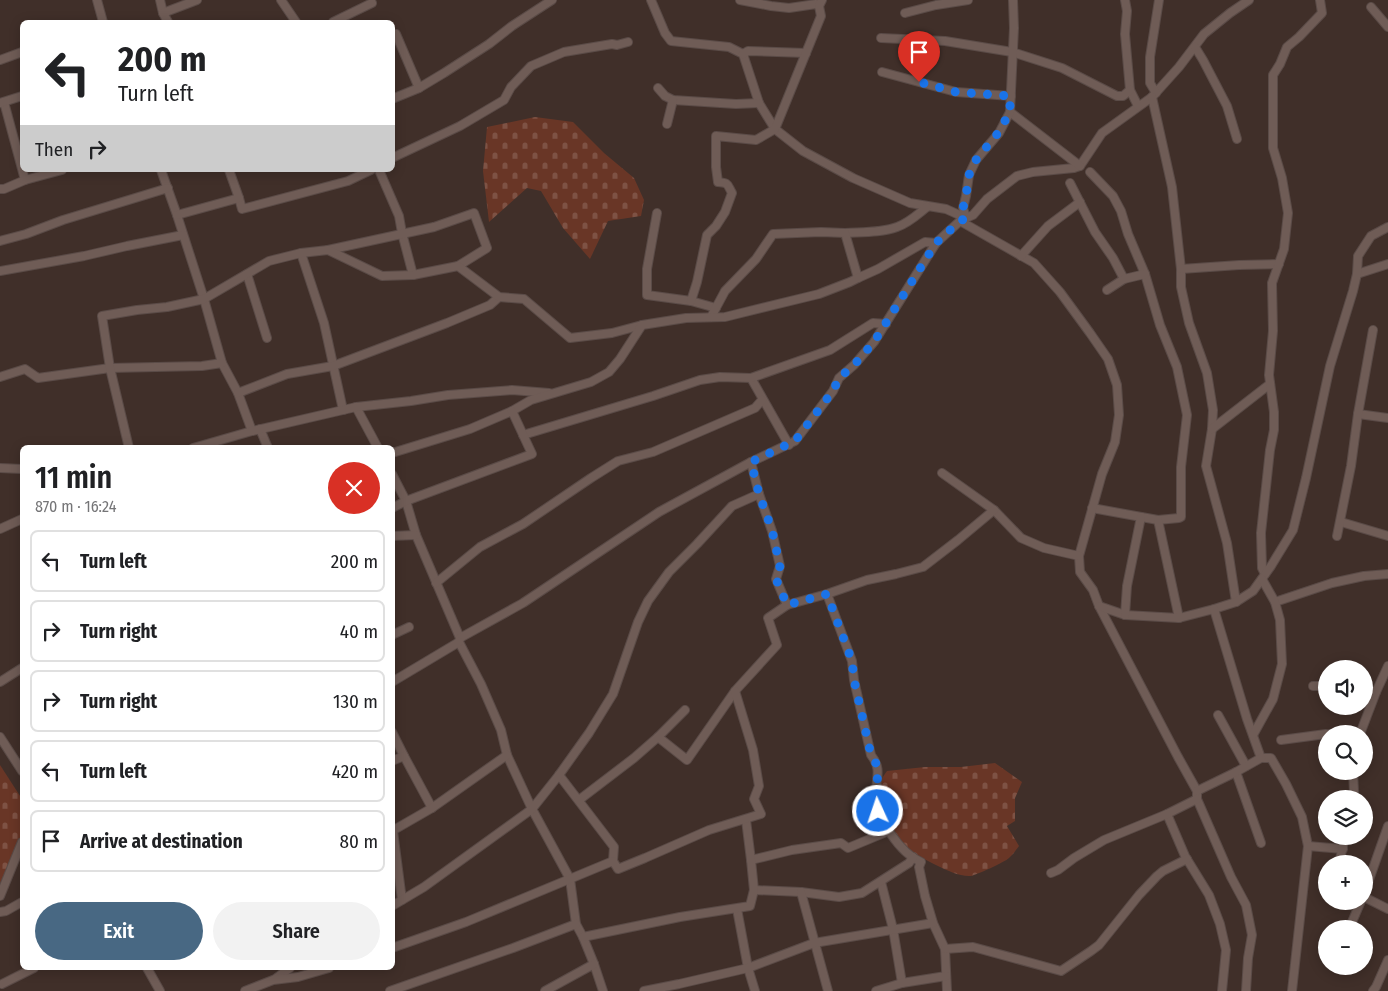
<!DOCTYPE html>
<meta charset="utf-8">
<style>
:root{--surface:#fff;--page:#f2f2f2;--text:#202124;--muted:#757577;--line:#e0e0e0;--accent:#486883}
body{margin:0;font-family:"Fira Sans Condensed",sans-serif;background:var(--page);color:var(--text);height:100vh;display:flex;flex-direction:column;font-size:19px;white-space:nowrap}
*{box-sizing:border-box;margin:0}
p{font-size:16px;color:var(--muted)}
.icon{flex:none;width:28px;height:28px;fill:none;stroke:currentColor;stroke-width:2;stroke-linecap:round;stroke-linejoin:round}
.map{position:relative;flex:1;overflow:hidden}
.details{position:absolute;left:20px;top:445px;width:375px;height:525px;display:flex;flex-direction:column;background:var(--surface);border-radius:8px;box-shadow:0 2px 12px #0003}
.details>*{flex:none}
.hud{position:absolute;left:20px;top:20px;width:375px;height:152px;border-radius:8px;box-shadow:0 2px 12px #0003;background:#fff;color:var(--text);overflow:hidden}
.controls{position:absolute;left:1318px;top:660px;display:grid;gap:10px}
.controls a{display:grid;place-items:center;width:55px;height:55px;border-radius:50%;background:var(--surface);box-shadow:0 2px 12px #0003;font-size:25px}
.pin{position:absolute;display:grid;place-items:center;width:42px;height:42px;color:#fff;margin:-51px -21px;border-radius:50% 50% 50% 0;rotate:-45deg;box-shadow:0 0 5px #0007}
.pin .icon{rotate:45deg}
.me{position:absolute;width:55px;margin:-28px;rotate:357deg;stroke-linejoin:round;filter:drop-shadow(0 0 4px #0008)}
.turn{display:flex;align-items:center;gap:18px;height:105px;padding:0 15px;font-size:22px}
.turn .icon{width:65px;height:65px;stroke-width:2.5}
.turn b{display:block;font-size:35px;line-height:42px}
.then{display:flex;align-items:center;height:48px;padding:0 15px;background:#0003;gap:10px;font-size:19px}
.round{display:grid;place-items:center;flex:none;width:52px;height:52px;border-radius:26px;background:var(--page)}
.headline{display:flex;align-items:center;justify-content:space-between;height:85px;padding:0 15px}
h1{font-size:30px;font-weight:600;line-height:38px}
.action{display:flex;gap:10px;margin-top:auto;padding:10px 15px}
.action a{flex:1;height:58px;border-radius:30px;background:var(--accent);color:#fff;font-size:20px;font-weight:600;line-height:58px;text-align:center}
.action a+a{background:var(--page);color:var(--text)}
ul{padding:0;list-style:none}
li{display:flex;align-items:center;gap:15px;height:62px;margin:0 10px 8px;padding:0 5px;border:2px solid var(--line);border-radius:8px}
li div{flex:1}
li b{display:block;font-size:19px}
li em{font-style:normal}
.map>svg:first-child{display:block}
</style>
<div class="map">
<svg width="1388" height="991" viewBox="0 0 1388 991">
<defs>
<pattern id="cemetery-stones" width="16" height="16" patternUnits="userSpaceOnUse" patternTransform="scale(1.25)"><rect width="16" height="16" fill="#693626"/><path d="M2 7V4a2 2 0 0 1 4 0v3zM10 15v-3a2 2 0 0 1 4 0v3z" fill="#7e5244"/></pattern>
</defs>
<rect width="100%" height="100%" fill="#402f29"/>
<g fill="url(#cemetery-stones)">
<polygon points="535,117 573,122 604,153 634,178 644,200 641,216 608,221 590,259 563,228 541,191 527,188 489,222 483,171 487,127"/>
<path d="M995,763L1022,782L1015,798V821L1007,826L1019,846C1016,850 1013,855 1009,858C1005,862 976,875 971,876C961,877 946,870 938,866C926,860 911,853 902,843C884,824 868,795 887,771L925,767H961Z"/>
<polygon points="0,765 22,799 22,834 7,870 0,883"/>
</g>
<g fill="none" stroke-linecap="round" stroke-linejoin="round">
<g stroke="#5a4b47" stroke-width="10">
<g id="minor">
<polyline points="97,0 103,22"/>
<polyline points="160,0 163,13 168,22"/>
<polyline points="281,0 296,22"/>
<polyline points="651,0 665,33 671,41 729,47 743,54 759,103 775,129 803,151 853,178 910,203 946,209 966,218 973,215 987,199 1017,176 1033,172 1074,168 1080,166 1102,133 1152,97 1179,67 1204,34 1230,13 1249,0"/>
<polyline points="740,0 771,6 789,8 816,4 819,6"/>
<polyline points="1125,0 1127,11 1125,34 1130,90 1138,106"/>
<polyline points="1371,7 1388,27"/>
<polyline points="163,13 197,0"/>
<polyline points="905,13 936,5 968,0"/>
<polyline points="333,22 372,3"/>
<polyline points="396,34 419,88"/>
<polyline points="881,38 945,41 1012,52 1062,68 1117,96 1123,96 1130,90"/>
<polyline points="1195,47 1203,60 1227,106 1237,139"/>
<polyline points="743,54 748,51 806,53"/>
<polyline points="0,60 22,52"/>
<polyline points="882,72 956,92 1011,96"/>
<polyline points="658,88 665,96 673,100 736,104 759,103"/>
<polyline points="1156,93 1150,83 1150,57 1159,0"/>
<polyline points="1152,97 1172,187 1181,269 1181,287 1189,323 1207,373 1213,410 1212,429 1206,466 1227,543 1236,602"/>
<polyline points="392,99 419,88 444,73 489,44 512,26 552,0"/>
<polyline points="4,102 25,180"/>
<polyline points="0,103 22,96"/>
<polyline points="1010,112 1080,166"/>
<polyline points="667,124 673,100"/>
<polyline points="392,158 460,126 504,100 511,87 531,66 564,52 612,44 617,45 628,42"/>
<polyline points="161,170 177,215 204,299 222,363 238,393 252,431"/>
<polyline points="379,170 399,216 402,233 413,275"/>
<polyline points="1090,172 1113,196 1121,211 1128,234 1145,274 1160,325 1177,367 1187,415 1181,467 1181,517 1179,518 1158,520 1092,508"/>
<polyline points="1070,183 1095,232 1113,258 1124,279"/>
<polyline points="0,189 4,189 25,180 62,170"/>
<polyline points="239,198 242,209 348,181 371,170"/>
<polyline points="657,213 647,269 647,295 691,301 716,308"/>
<polyline points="177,215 239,198 229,170"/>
<polyline points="960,221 1034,263 1060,292 1090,333 1108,359 1117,385 1119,415 1115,442 1102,474 1079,556 1080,572 1093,590 1099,606 1178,757 1197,791 1197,799 1231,877 1246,905 1252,935 1248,958 1246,991"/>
<path d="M845,233C862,232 881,233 897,227C909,223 918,214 927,207"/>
<polyline points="0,241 26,234 63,220 168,188"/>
<polyline points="328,250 434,227 474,213 487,248 458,266"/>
<polyline points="301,253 324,323 343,410"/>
<polyline points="1021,256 1048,226 1080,202"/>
<polyline points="1181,269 1239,265 1279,264"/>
<polyline points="0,271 84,256 127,246 183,235"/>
<polyline points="247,274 267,338"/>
<polyline points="1357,274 1388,264"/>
<polyline points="1107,290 1124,279 1145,274"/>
<path d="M691,301L697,282L707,235L716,226L725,212L732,193C727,184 729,183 718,182L716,167V136L756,140L775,129L821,16L819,6L822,0"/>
<polyline points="711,317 725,291 756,259 773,234 821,232 845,233 858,278"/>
<polyline points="0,377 25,369 38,378 110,368 202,366 222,363"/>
<polyline points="751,378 789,445"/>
<polyline points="238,393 287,374 333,366 447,323 490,305 499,297"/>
<polyline points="356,407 378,448"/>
<polyline points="1358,414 1388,418"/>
<polyline points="260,429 268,448"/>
<polyline points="1212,429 1270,384"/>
<polyline points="523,435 653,396 700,380 720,377 751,378 830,350 873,323 886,324"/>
<polyline points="129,448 110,368 102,316 137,310 167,307 204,299 269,261 301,253 328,250 382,276 413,275 458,266 499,297 524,299 570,338 612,333 642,325"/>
<polyline points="193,448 252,431 356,407 411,401 448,395 512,390 549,393"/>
<polyline points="392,453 470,429 512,411 531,400 591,382 609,372 620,359 642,325 686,318 725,317 819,294 850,282 858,278 878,269 925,242 936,243 960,221 966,218 963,208 966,196 969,175 976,160 999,133 1010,112 1014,28 1013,0"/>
<polyline points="751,462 759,494 772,531 780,566 776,579 787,605"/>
<polyline points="0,468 22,469"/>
<polyline points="942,473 994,510 1021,538 1044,548 1079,556"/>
<polyline points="392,474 406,501 416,535 460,638 459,642 481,684 501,730 507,755 532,809 570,879 576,924 583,937 594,964 603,991"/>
<polyline points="392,508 406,501 532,454 512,411"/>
<polyline points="1158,520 1179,618"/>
<polyline points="1341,522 1388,536"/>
<polyline points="0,529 22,519"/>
<polyline points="392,536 416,535"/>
<polyline points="1337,536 1351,466 1358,414 1373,330"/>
<polyline points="1265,574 1262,568 1261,533 1270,450 1274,430 1274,412 1269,375 1273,331 1272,283 1284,249 1288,213 1282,178 1273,148 1273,75 1280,64 1287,47 1299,37 1322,13 1320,0"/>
<polyline points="436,583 480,547 523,524 591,478 618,461 653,452 755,408 762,400"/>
<path d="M827,594L852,661L854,680L871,755C883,770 875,780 876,796C877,819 900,853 921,862L919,867L925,896L933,923L945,949L947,991"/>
<polyline points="1275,602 1332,583 1364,576 1388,574"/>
<polyline points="1099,606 1125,615 1179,618 1214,609 1236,602 1253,591 1271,566 1293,530 1306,478 1330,366 1353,291 1357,274 1358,256 1371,236 1388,227"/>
<polyline points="1214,609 1247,719 1261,758 1271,758 1286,784 1302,817 1308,846 1292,991"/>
<polyline points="1125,615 1127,586 1141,517"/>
<polyline points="392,635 409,627"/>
<polyline points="460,638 523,603 659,512 751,462 795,441 833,391 839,378 854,365 874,342 936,243"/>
<polyline points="0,682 22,668"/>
<polyline points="392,682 459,642"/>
<polyline points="1313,686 1326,686"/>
<polyline points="1364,689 1376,692"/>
<polyline points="1218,715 1246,766"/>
<polyline points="392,732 404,756 432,808"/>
<polyline points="1330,734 1344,734"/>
<polyline points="1360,734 1376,692 1388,666"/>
<polyline points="1253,735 1273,699 1282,664 1280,620 1275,602 1262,579"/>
<polyline points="0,737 22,771"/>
<polyline points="658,737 687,760 735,691 777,645 768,618 787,605 827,594 867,580 896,574 923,567 958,540 994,510"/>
<polyline points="1281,740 1326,734"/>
<polyline points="392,761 404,756"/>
<polyline points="1236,772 1261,843"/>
<polyline points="559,775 614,847 613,861"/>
<polyline points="1197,791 1236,772 1261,758"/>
<polyline points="1353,799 1354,792 1353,771"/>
<polyline points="579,800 634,758 658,737 685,710"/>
<polyline points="1167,814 1185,856 1209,895 1220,924 1226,950 1222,991"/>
<polyline points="392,831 432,808 507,755"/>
<polyline points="393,831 402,900"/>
<polyline points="1308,846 1343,849"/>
<polyline points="751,860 792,850 841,843 848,848 884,833 887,829"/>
<polyline points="1339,864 1345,836"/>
<polyline points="1051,873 1058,870 1074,858 1104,840 1167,814 1197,799"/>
<polyline points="881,882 893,929 902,983"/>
<polyline points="754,890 801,892 839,897 862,893 909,863 913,857"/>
<polyline points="801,892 828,991"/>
<polyline points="1364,894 1388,826"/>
<polyline points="0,896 22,842"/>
<polyline points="1364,897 1388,909"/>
<polyline points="392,906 424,887 532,809 559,775 589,733 613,694 638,622 648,601 669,572 697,544 732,506 759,494"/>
<polyline points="737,909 748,968 755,991"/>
<polyline points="0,912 6,911 22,902"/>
<polyline points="1349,929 1361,901"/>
<polyline points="583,937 680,917 750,906 754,890 751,860 746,820"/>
<polyline points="392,948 466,922 613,861 618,869 645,858 709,830 761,814 754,799 759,786 753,750 735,691"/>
<polyline points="945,949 973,947 1061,971 1091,951 1099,945 1139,895 1157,876 1163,871 1187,859"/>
<polyline points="147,968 160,991"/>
<polyline points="275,979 290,968"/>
<polyline points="2,984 34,968"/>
<polyline points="245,991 273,980 298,977 329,968"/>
<polyline points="390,991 513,948 576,924"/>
<polyline points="545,991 594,964"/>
<polyline points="644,991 679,984 748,968 814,943 933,923"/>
<polyline points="876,991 902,983 946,976"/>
<polyline points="1373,991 1376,987 1388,960"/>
</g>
</g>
<use href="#minor" stroke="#6f5c56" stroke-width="8"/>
</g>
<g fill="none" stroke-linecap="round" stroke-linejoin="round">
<path stroke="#1a73e8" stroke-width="9" stroke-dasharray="0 16.2" d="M878,811C877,806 876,800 876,794C876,779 882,769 871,755L854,680L852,661L827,594L787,605L776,579L780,566L772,530L759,494L751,462L795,441L833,391L839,378L854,365L874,342L936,243L960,221L966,218L963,208L966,196L969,175L976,160L998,133L1010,112V96L956,92L919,82"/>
</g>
</svg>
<div class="controls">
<a><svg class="icon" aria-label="sound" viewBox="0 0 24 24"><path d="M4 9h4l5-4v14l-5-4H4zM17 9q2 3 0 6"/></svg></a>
<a><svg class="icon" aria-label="search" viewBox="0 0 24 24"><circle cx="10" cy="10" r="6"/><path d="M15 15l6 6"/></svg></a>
<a><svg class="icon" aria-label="layers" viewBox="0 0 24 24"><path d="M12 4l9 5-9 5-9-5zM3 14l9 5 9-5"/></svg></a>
<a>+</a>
<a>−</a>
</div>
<div class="pin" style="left:919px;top:82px;background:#d93025"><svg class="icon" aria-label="arrive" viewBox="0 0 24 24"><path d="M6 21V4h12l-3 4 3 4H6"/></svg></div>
<svg class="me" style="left:878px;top:811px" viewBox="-20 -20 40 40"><circle r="17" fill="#1a73e8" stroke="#fff" stroke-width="3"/><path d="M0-11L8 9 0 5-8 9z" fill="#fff"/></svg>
<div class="hud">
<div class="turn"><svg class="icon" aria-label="left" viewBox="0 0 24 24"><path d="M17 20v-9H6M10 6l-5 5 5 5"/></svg><div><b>200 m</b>Turn left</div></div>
<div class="then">Then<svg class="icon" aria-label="right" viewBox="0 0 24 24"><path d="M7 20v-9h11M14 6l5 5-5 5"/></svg></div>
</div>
<section class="details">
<div class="headline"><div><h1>11 min</h1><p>870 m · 16:24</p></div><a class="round" style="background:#d93025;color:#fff"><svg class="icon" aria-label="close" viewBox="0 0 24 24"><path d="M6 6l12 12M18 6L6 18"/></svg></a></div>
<ul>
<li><svg class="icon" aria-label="left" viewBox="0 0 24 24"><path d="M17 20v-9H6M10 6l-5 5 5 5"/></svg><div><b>Turn left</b></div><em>200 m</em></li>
<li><svg class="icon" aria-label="right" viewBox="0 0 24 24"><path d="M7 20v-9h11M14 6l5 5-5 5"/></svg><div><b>Turn right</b></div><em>40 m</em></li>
<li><svg class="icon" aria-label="right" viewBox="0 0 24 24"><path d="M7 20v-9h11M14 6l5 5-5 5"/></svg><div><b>Turn right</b></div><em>130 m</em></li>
<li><svg class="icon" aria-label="left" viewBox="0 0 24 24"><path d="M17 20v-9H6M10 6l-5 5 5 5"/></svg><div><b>Turn left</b></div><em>420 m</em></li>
<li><svg class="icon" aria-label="arrive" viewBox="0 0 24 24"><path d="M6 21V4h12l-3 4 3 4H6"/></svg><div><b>Arrive at destination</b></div><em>80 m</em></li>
</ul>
<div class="action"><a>Exit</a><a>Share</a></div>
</section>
</div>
